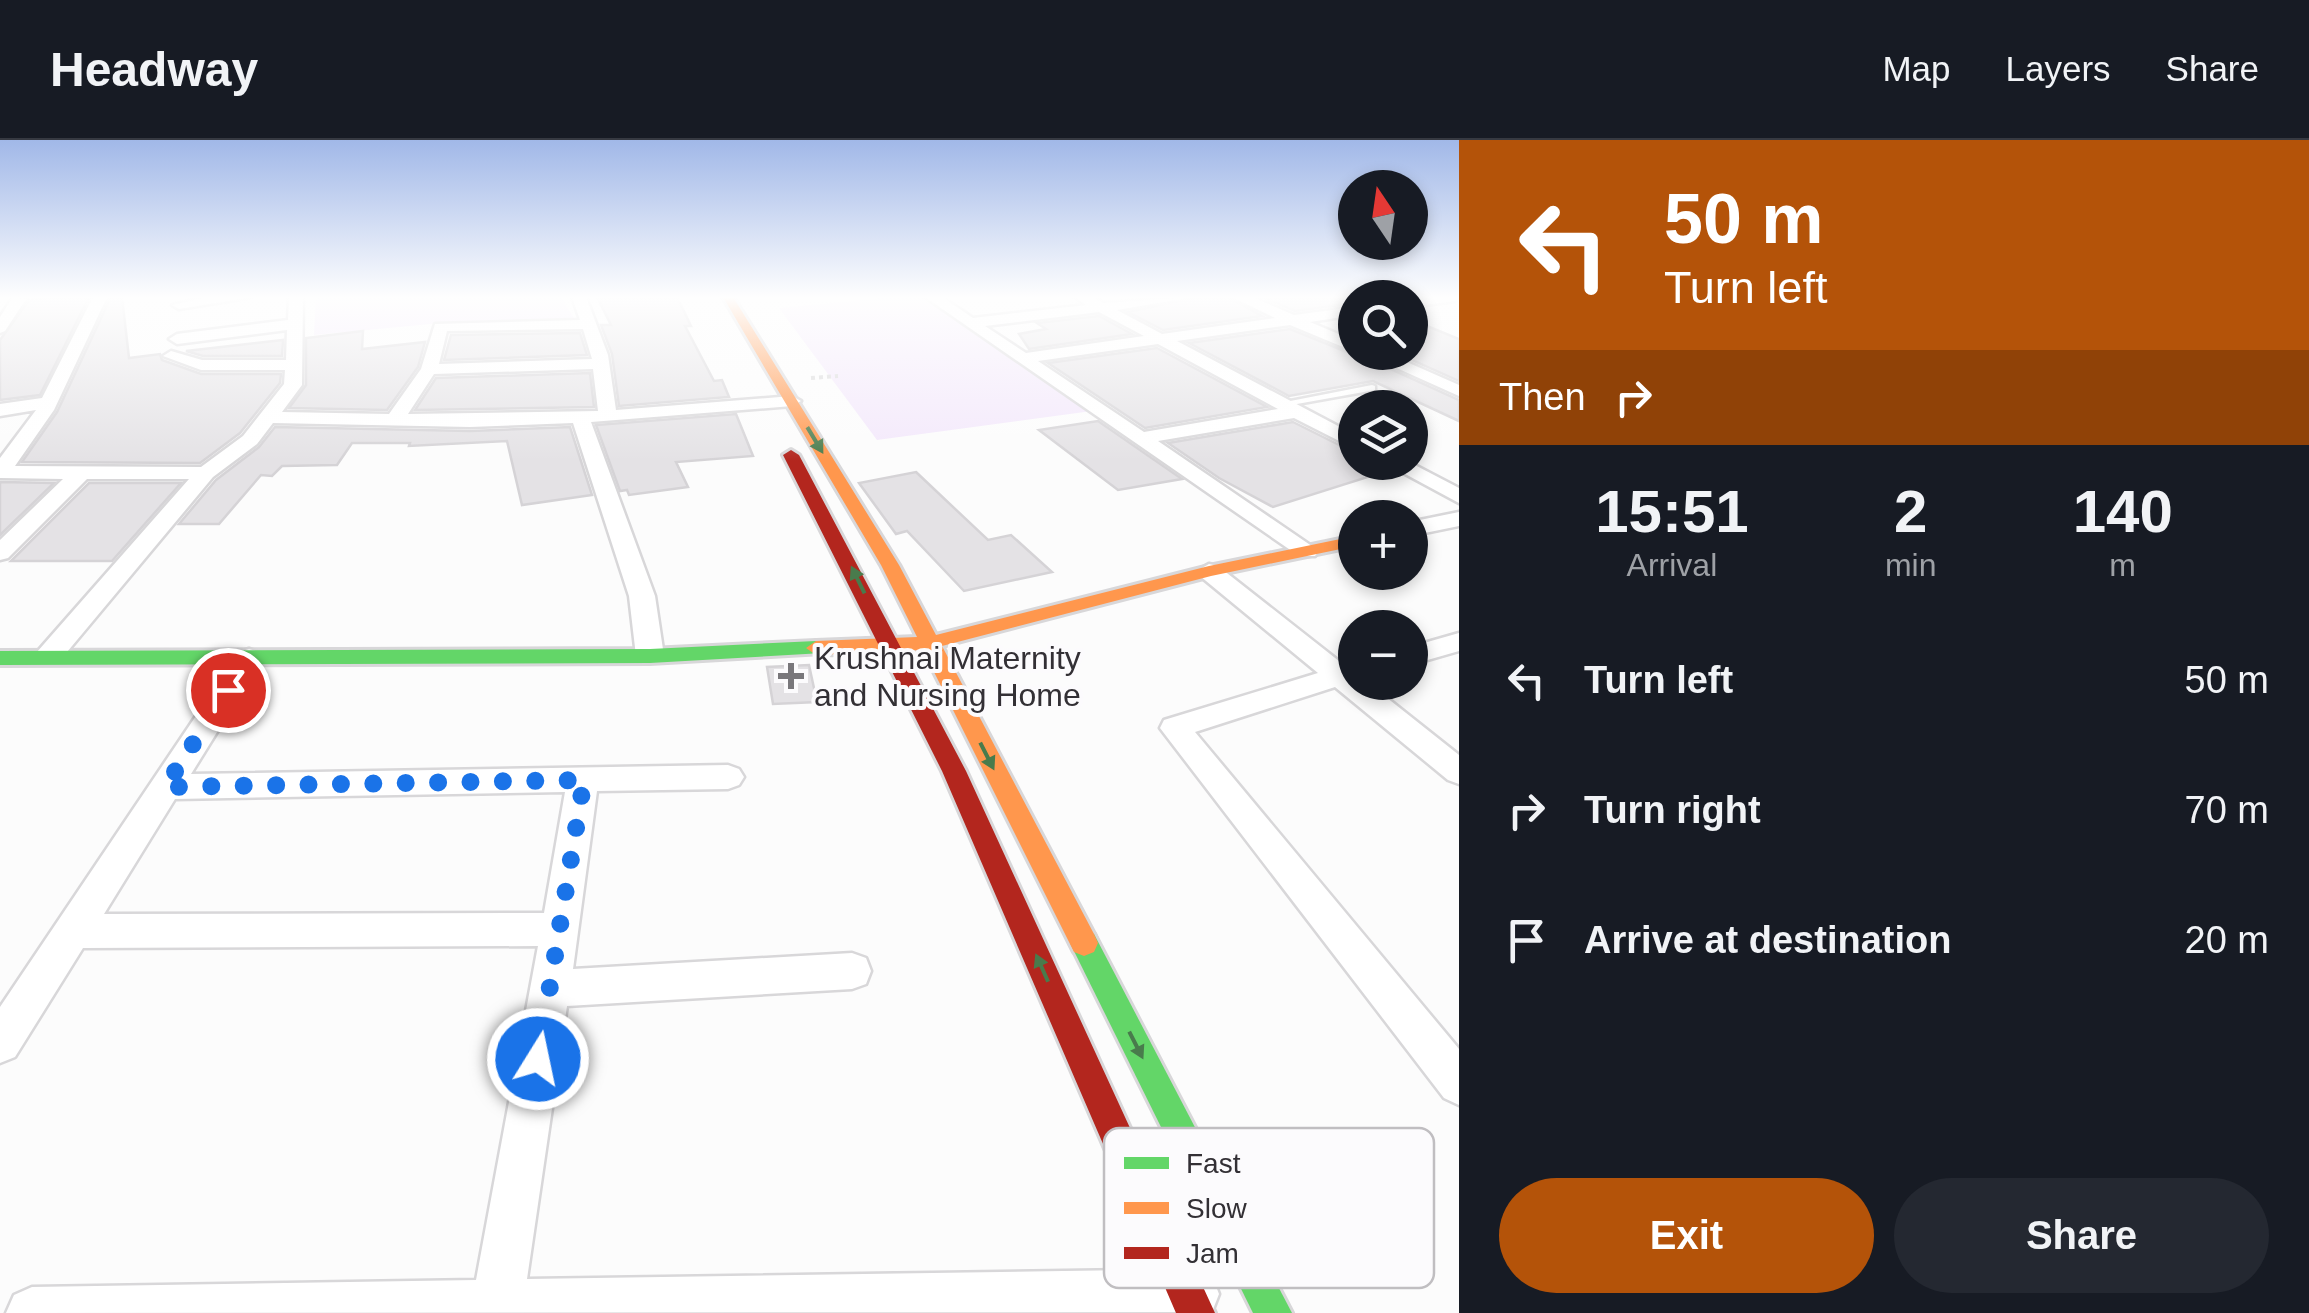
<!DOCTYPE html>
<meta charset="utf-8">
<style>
:root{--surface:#171b24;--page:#242831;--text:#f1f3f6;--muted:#9ea1a6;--line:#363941;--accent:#b45309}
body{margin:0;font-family:Helvetica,sans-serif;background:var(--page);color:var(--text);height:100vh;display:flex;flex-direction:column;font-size:38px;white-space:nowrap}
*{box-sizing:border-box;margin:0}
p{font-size:32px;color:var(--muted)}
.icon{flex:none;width:55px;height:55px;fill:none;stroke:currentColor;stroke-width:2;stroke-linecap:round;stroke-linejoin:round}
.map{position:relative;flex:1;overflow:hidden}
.side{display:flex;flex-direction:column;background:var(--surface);width:850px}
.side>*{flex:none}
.guide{background:#b45309;color:#fff;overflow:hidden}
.needle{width:65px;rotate:347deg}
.tools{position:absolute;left:1338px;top:30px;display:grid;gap:20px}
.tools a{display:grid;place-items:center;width:90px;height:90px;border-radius:50%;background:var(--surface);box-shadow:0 5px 15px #0003;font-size:50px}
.pin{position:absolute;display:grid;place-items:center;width:85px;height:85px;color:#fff;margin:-42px;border:5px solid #fff;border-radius:50%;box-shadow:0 2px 10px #0007}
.me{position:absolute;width:110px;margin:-55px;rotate:10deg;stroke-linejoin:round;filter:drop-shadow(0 0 8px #0008)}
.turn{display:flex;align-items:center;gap:35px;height:210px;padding:0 40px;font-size:45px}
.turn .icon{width:130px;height:130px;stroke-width:2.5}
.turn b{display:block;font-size:70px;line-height:85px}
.then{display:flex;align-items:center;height:95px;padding:0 40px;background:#0003;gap:20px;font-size:38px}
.eta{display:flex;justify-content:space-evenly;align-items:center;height:170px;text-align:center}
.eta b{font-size:60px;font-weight:600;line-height:70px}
.button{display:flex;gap:20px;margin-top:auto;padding:20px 40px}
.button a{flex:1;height:115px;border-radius:60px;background:var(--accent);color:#fff;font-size:40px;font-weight:600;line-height:115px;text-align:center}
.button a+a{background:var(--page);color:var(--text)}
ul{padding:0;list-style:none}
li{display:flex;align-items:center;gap:30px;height:130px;padding:0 40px}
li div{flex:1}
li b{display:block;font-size:38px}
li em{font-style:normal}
header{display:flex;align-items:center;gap:60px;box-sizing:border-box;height:140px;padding:0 50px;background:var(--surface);border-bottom:2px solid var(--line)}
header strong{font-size:48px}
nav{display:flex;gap:55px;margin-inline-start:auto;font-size:35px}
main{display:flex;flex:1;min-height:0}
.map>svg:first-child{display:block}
</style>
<header>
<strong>Headway</strong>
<nav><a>Map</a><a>Layers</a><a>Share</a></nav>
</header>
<main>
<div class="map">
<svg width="1459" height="1173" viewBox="0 0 1459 1173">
<rect width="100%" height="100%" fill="#fcfcfc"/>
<g fill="#f3e8fb">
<polygon points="316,157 561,157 575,180 462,181 314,195"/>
<polygon points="896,157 924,157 1092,271 877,300 779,168"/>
</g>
<g fill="#e4e2e5" stroke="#d5d3d6" stroke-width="2.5">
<polygon points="61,157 89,157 40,255 0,260 0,200 29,160"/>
<polygon points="111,157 122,157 129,218 160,214 162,220 201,234 281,234 280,243 240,293 200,323 22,322 57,272"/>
<polygon points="597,157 677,157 691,186 685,186 714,241 722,240 729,257 619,266 612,214 601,185 611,185"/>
<polygon points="1197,157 1228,157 1262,176 1163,190 1128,172"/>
<polygon points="1262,157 1354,157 1355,158 1355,163 1295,171"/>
<polygon points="1099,176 1132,194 1029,209 1019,194 1046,189 1037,183"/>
<polygon points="1410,179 1459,199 1459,241 1394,212 1410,212"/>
<polygon points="1290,189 1354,215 1358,214 1459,260 1459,281 1373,241 1289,256 1189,203"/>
<polygon points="363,191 362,209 425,202 418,227 387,270 289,268 306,245 306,198"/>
<polygon points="580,193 587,215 444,220 451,195"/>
<polygon points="283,200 282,216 203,216 186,211"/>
<polygon points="1157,208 1267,267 1145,288 1048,223"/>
<polygon points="590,233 594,267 415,270 436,238"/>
<polygon points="736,274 753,316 676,322 688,347 629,355 627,350 620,351 596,285"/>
<polygon points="1098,281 1182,339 1118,350 1039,290"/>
<polygon points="1293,282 1355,313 1355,322 1377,322 1390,330 1273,367 1219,338 1168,303"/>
<polygon points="275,287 470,291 570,287 592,355 522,365 507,301 409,306 410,303 352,303 337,325 282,326 272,336 261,335 219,384 179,384 216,340 259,307"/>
<polygon points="916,332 988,400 1011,395 1052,432 964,451 907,391 896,394 859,343"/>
<polygon points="0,342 54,343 0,395"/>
<polygon points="89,343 181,343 112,421 11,421"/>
<polygon points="809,525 817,562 773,564 767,527"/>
</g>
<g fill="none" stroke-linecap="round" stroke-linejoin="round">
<g stroke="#d8d7d9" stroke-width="5">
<polygon id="lane" points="1372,245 1375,246 1375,250 1280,267 1275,264"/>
</g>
<g stroke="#d8d7d9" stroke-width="5">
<g id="street">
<polygon points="13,157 26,159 5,191 0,193 0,177"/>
<path d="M93,157H107L54,270L15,326L201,327L243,296L284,244L285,230H201L163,216L171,211L202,220H286L287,190L177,204L169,199L177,194L288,180L289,157H303L302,245L282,272L389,274L421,229L435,184L580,180L572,157H586L608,215L616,270L792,256L801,261L792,266L591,282L655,456L664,516L660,522H640L636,516L629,456L573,283L470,287L273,283L257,304L213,337L57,524H37L33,518L37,512L189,339H87L8,418L0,420V400L63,339L0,338V318L36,270L0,276V264L42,258ZM583,189L592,219L439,224L447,191ZM593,229L598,271L408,274L434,234Z"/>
<polygon points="208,157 252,157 179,169 172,165"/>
<path d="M925,157H942L973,178L1086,165L1075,157H1093L1103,163L1193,157L1117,170L1162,194L1275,178L1232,157H1252L1294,175L1355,167V175L1310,182L1355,201V212L1290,185L1177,201L1355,295V309L1294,278L1158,301L1319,411L1315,416H1299ZM1099,172L1144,196L1026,213L985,186ZM1158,204L1278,269L1144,292L1038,221Z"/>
<polygon points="1459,157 1455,161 1410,167 1410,159"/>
<polygon points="1361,212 1384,212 1459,245 1459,256"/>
<polygon points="1383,322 1409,322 1459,348 1459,363"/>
<polygon points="1459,372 1459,386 1410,396 1410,382"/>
<polygon points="1209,424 1218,426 1344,525 1355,522 1355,542 1367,542 1459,615 1459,644 1448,640 1335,547 1195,592 1459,909 1459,965 1444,958 1160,588 1164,580 1318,533 1200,436 1197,431"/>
<polygon points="1459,493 1459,511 1410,525 1410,507"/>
<path d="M249,509L259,512L263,518L191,634L728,625L739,629L744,637L739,645L728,649L597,651L573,829L852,813L866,818L871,831L866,844L852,849L567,866L527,1139L1194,1129L1212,1136L1219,1154L1212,1172L6,1173L14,1155L32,1147L476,1140L538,806L83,808L15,917L0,923V867L239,512ZM565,652L544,773L104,774L175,659Z"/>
</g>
</g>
<g stroke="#d8d7d9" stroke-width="6">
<g id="fast">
<polygon points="816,501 826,508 823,513 650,523 0,525 0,511 650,509"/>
<polygon points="1084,790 1094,794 1292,1173 1253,1173 1070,803 1074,794"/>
</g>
</g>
<g stroke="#d8d7d9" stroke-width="6">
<polygon id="slow" points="723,157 733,157 899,425 936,495 1209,426 1355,396 1355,406 1211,436 942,506 1094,794 1098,803 1094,812 1084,816 1074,812 923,510 816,515 806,508 816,501 917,497 881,425"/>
</g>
<g stroke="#d8d7d9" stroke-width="6">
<polygon id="jam" points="791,310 799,315 966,631 1215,1173 1176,1173 942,631 783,315"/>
</g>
<polyline stroke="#d8d8d8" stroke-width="4" stroke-dasharray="4 4" stroke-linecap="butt" points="811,238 838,236"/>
<use href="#lane" fill="#fff" fill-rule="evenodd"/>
<use href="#street" fill="#fff" fill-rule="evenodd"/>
<use href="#fast" fill="#63d668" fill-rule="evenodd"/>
<use href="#slow" fill="#ff974d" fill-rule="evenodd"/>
<use href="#jam" fill="#b3261e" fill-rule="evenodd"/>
</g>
<defs><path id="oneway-solid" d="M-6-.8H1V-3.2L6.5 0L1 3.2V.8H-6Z" transform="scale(2.5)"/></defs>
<g fill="#497b4c">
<use href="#oneway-solid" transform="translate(815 300) rotate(59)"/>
<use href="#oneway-solid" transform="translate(858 440) rotate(-116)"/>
<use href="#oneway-solid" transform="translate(987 616) rotate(63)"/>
<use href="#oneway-solid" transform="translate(1042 828) rotate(-114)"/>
<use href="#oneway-solid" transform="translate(1136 905) rotate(63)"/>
</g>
<linearGradient id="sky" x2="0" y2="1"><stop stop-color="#a1b8e8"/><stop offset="0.49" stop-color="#fefefe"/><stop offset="1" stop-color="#fefefe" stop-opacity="0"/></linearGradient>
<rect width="1459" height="321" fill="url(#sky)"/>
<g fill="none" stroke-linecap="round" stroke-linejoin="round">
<polyline stroke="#1a73e8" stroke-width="18" stroke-dasharray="0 32.4" points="228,550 165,647 584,640 538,919"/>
</g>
<path fill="#79777b" stroke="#fcfbfd" stroke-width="4" d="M786 521h10v10h10v10h-10v10h-10v-10h-10v-10h10z"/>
<g text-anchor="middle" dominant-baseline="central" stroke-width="8" stroke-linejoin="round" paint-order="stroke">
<g font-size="32" fill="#333035" stroke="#fcfbfd" text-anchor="start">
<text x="814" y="518">Krushnai Maternity<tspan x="814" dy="37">and Nursing Home</tspan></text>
</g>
</g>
<rect x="1104" y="988" width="330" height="160" rx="15" fill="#fcfbfd" stroke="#c0bec1" stroke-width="2.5"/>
<rect x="1124" y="1017" width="45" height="12" fill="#63d668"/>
<rect x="1124" y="1062" width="45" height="12" fill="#ff974d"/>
<rect x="1124" y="1107" width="45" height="12" fill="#b3261e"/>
<g font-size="28" fill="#333035">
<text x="1186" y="1033">Fast</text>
<text x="1186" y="1078">Slow</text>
<text x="1186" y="1123">Jam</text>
</g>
</svg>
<div class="tools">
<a><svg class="needle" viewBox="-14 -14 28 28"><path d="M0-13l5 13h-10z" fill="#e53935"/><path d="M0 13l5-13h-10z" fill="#9ea1a6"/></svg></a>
<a><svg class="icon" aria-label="search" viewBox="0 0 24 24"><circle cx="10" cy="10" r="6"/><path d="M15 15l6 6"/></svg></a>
<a><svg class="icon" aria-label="layers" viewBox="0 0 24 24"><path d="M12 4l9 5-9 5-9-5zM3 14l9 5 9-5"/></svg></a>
<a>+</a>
<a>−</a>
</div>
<div class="pin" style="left:228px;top:550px;background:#d93025"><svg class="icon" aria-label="arrive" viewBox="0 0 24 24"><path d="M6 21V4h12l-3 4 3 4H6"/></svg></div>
<svg class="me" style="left:538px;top:919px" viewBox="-20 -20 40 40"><circle r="17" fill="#1a73e8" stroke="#fff" stroke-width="3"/><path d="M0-11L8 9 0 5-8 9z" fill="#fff"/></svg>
</div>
<section class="side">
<div class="guide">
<div class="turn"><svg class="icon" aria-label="left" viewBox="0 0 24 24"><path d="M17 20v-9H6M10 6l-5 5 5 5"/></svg><div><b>50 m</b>Turn left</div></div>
<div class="then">Then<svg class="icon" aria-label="right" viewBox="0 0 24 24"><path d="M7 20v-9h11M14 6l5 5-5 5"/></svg></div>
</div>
<div class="eta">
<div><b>15:51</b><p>Arrival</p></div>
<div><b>2</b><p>min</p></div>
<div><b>140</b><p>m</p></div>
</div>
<ul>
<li><svg class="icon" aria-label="left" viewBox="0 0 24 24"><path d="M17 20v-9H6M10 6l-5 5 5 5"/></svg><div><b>Turn left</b></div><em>50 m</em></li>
<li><svg class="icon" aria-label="right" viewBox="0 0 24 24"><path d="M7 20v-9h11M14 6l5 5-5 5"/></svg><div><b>Turn right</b></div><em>70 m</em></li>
<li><svg class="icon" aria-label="arrive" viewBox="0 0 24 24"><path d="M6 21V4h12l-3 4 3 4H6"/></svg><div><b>Arrive at destination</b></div><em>20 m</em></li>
</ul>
<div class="button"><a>Exit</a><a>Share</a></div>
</section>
</main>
